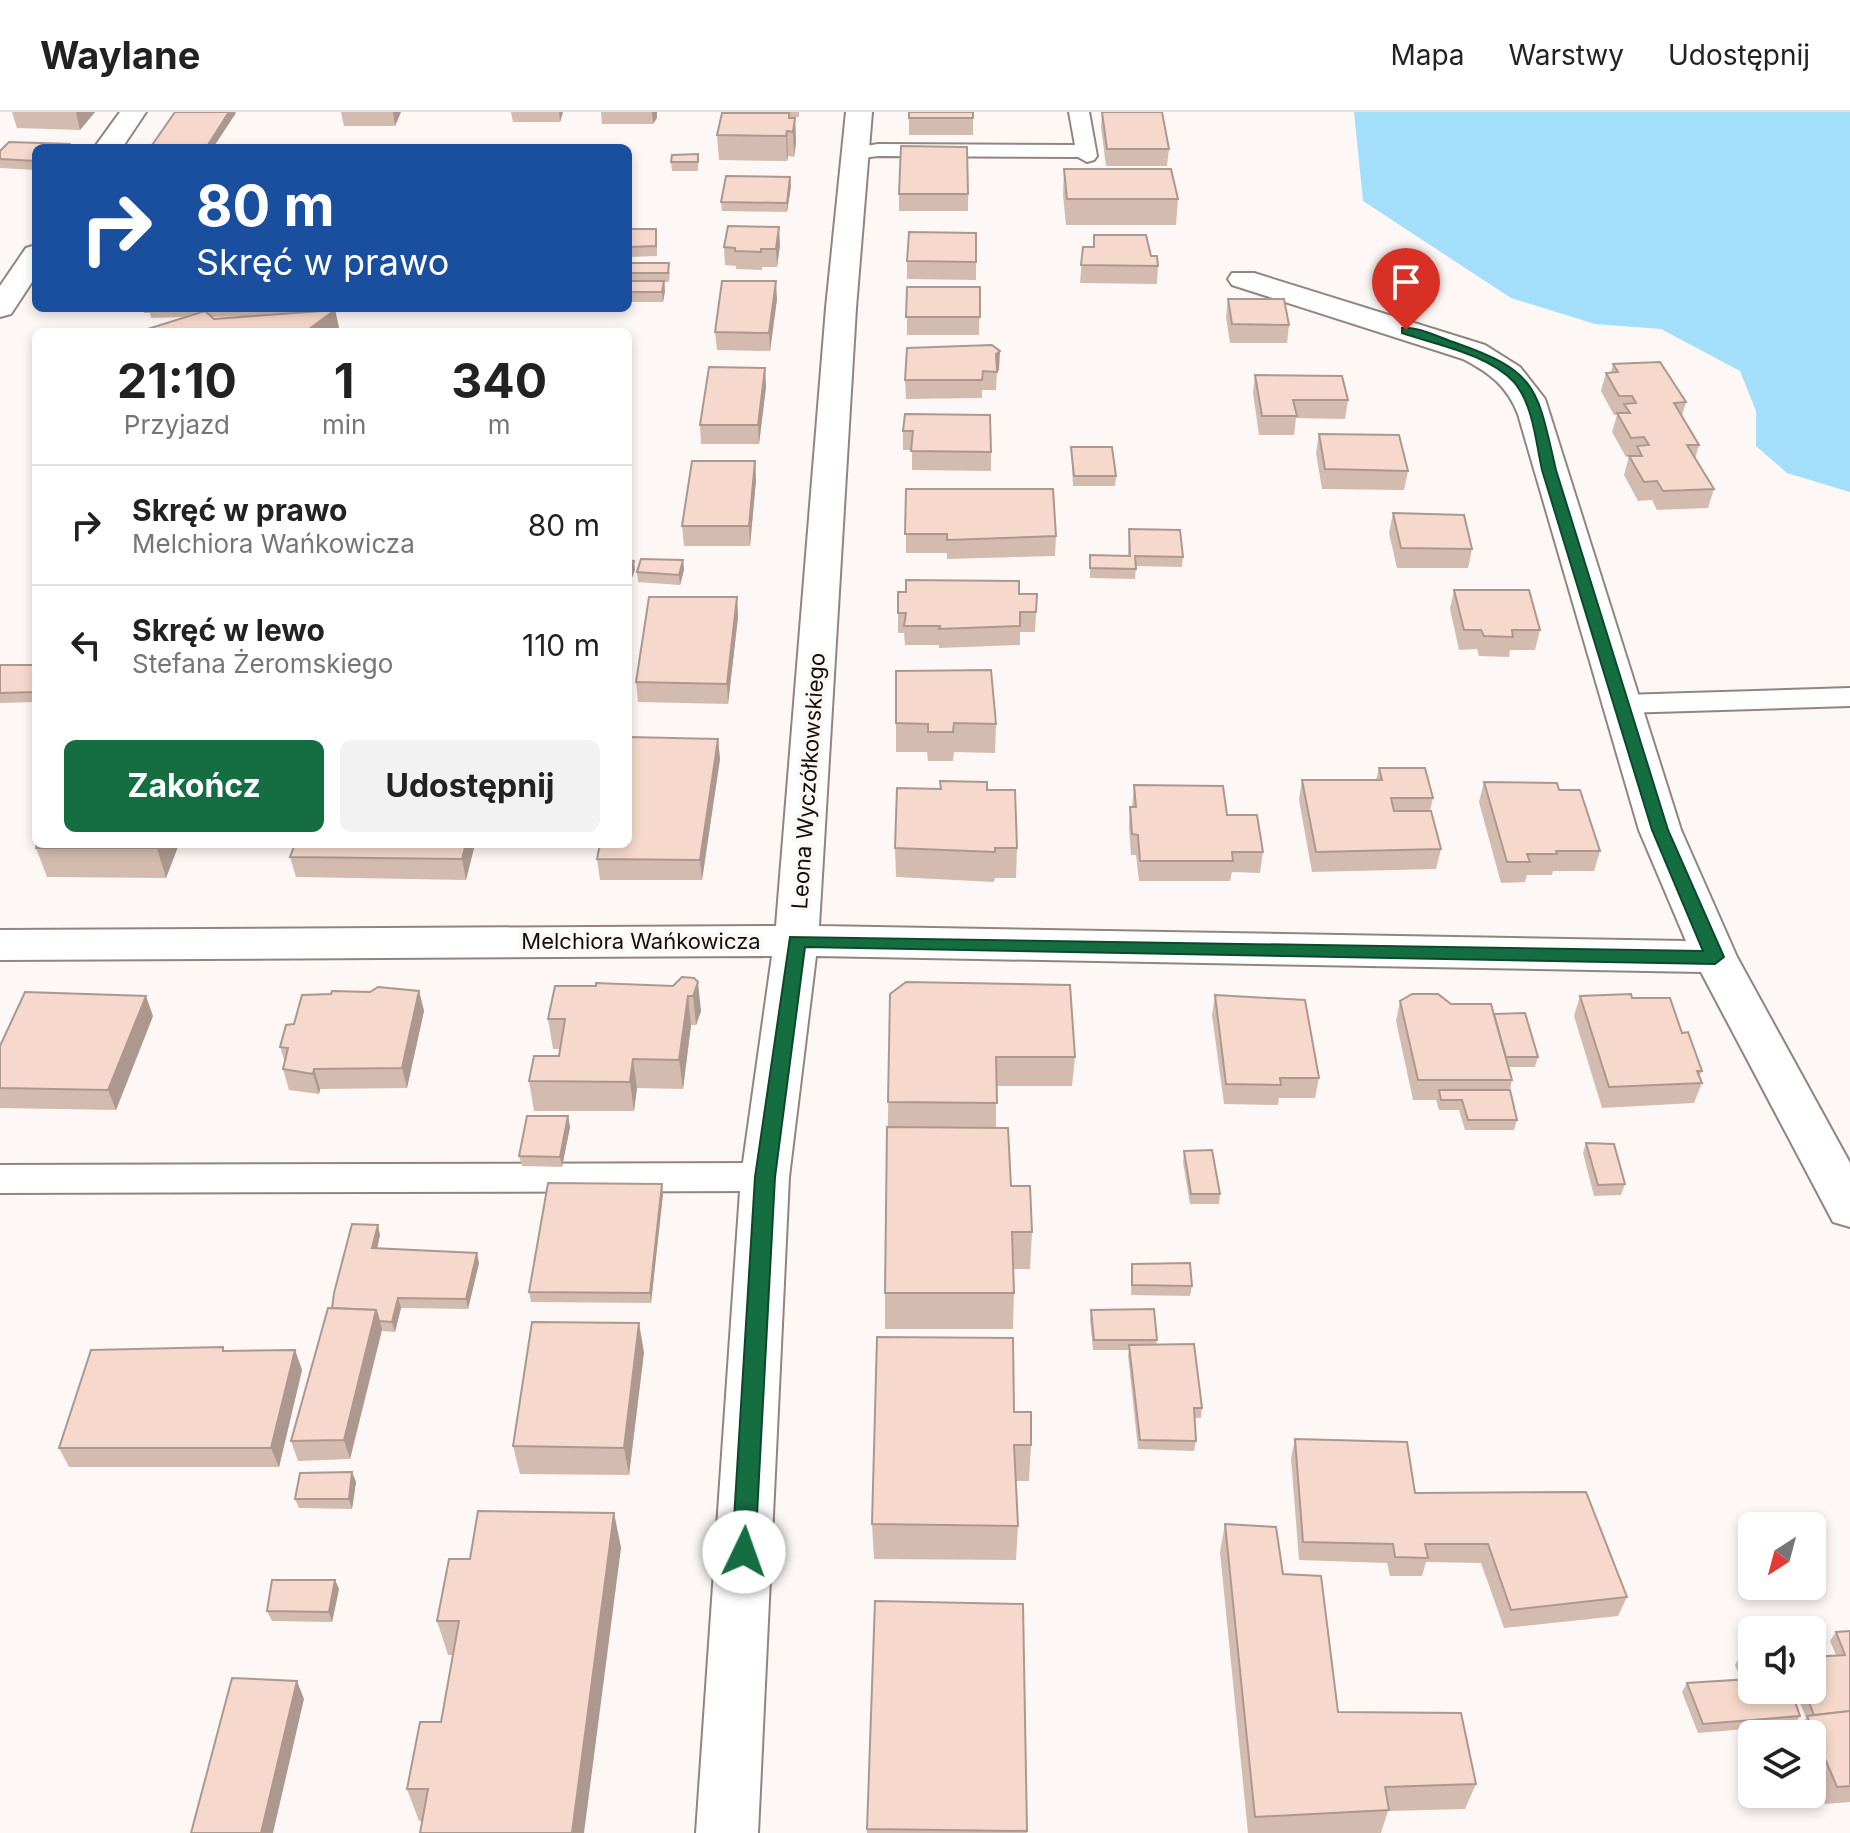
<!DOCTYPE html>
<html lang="pl">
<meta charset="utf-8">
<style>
:root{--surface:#fff;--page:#f2f2f2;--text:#222;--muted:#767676;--line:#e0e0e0;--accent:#156e42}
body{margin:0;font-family:Inter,sans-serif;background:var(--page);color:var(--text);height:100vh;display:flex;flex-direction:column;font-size:30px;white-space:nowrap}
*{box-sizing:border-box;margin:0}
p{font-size:26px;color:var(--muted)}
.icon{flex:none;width:44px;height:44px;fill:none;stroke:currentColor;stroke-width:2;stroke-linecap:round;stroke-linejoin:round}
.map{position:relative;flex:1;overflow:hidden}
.details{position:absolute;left:32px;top:216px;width:600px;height:520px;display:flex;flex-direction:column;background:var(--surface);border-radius:12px;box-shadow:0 4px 12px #0003}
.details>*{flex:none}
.top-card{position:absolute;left:32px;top:32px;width:600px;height:168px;border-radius:12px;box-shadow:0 4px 12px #0003;background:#1a4fa0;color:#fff;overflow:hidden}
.needle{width:52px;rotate:216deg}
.controls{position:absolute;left:1738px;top:1400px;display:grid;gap:16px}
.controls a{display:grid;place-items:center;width:88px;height:88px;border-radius:12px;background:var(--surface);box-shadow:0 4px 12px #0003;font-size:40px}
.pin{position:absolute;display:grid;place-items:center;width:68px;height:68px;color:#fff;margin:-82px -34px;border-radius:50% 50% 50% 0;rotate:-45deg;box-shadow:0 0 8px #0007}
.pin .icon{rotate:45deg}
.me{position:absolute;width:88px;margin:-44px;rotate:3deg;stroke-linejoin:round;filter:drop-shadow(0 0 6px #0008)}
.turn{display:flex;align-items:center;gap:28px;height:168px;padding:0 32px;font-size:36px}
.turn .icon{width:104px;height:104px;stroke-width:2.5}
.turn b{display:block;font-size:56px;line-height:68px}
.eta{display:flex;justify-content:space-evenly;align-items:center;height:136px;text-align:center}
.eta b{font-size:48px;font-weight:700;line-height:56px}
.cta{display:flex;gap:16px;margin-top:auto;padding:16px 32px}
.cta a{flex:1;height:92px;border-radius:12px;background:var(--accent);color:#fff;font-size:32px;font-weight:700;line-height:92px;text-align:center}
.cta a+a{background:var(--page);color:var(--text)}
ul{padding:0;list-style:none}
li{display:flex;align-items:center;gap:24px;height:120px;padding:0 32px;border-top:2px solid var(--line)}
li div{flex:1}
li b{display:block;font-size:30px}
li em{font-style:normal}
header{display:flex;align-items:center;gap:48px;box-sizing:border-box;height:112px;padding:0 40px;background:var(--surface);border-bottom:2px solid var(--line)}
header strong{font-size:38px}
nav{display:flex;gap:44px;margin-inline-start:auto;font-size:28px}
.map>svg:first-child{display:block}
</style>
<header>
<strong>Waylane</strong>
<nav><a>Mapa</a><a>Warstwy</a><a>Udostępnij</a></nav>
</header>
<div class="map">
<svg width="1850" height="1721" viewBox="0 0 1850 1721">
<rect width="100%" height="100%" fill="#fdf8f5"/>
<polygon fill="#a3defb" points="1354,0 1850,0 1850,380 1787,361 1756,334 1756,299 1740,259 1661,217 1595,212 1511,186 1363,89"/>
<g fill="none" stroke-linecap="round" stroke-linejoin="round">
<g stroke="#918580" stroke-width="4">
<g id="lane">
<polygon points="1069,0 1089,0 1097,44 1094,48 1087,50 1078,45 878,44 855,47 845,41 848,37 878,32 1075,33"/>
<polygon points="1850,576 1850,594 1622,601 1612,598 1608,592 1612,586 1622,583"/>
<polygon points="765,1051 777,1055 783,1065 777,1075 765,1079 0,1081 0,1053"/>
</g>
</g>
<g stroke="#918580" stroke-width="4">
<g id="street">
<polygon points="120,0 146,0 122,36 94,36"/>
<path d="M846,0H872L856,196L819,814L1686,829L1639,718L1518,302C1507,274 1490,261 1463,247L1232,173L1228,167L1232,161H1254L1485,233L1520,255L1545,287L1681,718L1737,845L1850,1051V1115L1833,1110L1701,860L816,844L789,1065L758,1721H696L741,1065L772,844L0,848V818L776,814L826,196Z"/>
<polygon points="36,133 36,164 11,202 0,205 0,174 26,136"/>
</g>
</g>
<use href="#lane" fill="#fff" fill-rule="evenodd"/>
<use href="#street" fill="#fff" fill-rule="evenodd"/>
</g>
<g fill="#d4bbaf" fill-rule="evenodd">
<polygon points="12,0 95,0 80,18 17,16"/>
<polygon points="341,0 401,0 395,14 344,14"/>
<polygon points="511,0 563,0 560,10 513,10"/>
<polygon points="601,0 657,0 657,6 653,12 602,12"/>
<polygon points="739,0 799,0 799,5 790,5 790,6 795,6 796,31 794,45 788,44 787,49 719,48 717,23"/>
<rect x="909" y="0" width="64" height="23"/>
<polygon points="1102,0 1169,37 1167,54 1106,54 1101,15"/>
<polygon points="69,32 70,36 36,36 36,58 0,56 0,39"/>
<polygon points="698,42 698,59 672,59 671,50"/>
<polygon points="1064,57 1178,87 1176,113 1066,113 1063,83"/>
<polygon points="791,74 787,100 722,99 721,90"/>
<rect x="899" y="82" width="69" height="17"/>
<polygon points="628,117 657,126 657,144 628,145"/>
<polygon points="1094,123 1151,144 1158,154 1157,172 1080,171 1083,135 1093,135"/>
<polygon points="780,133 777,155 762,155 762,158 736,157 736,154 725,153 724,135"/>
<polygon points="907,149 976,150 976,168 907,167"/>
<polygon points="628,151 670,160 669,170 664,170 665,179 663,190 628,190"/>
<polygon points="907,175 980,175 979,223 907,223"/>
<polygon points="777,187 770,239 717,238 715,220"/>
<polygon points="1228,187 1289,213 1287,231 1230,231 1226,205"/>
<path d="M143,196H301L300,200L335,198L340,220H138L184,205L151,206L150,201H144ZM253,204L214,207L212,205Z"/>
<polygon points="1613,252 1686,290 1682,304 1699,333 1695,347 1714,377 1708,396 1657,398 1652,388 1638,389 1624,363 1629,344 1626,345 1612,320 1617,303 1614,303 1601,279 1606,261 1611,261"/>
<polygon points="765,256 766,275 759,332 701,332 700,313"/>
<polygon points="999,258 997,260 996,278 982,278 982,286 906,287 905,268"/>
<polygon points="1255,263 1348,288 1345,307 1296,306 1294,323 1259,323 1253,281"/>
<polygon points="905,302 991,340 991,359 912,358 912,338 903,338 903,319"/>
<polygon points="1319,322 1408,359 1404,378 1322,377 1316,341"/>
<polygon points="1071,335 1116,364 1115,374 1073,374"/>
<polygon points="755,349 756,368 750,434 684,434 682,414"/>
<polygon points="906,377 1056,424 1055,444 947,447 947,441 906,441"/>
<polygon points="1393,401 1472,437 1468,456 1397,456 1389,421"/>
<polygon points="1129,417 1183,445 1182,455 1136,454 1135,467 1090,466 1090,443 1128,444"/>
<polygon points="683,448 684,458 680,473 638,470 637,460"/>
<polygon points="1454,478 1540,518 1535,538 1510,538 1509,545 1479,544 1477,537 1459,538 1450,497"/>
<polygon points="1019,482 1037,482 1035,520 1020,520 1020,533 939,536 939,533 905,533 904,521 898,521 898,501"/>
<polygon points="737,485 738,505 728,592 638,590 636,570"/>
<polygon points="0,553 36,553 36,590 0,591"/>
<polygon points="896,611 996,612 995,641 954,640 953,649 928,649 927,640 896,640"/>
<polygon points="718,627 720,647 702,768 600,768 597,747"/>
<polygon points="1379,656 1433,686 1430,699 1441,737 1436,757 1312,760 1299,688 1302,668 1376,668"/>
<polygon points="940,669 987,678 1017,736 1016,766 995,766 994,770 896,765 895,736 940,677"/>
<polygon points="1484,670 1559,678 1600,739 1594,759 1553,759 1552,763 1527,763 1525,770 1501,771 1479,690"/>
<polygon points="1134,673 1227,703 1263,740 1260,761 1232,760 1230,769 1139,769 1136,743 1131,743 1129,716 1130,695 1132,695"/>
<polygon points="179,732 166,766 47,765 36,736"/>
<polygon points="295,732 475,732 466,768 296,765 290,745"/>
<polygon points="694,866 701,899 696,913 691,913 683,977 637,976 634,999 534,999 529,969 559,944 561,937 553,937 548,907 673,874"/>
<polygon points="419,879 424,899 407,976 320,977 319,982 289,978 283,957 285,950 280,935 294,912 331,882"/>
<polygon points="890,882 1075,945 1072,974 996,974 996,1016 1011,1074 1032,1120 1030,1157 1014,1157 1014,1181 1013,1217 885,1217 885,1181"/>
<polygon points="1215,883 1319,966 1315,986 1279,986 1278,993 1224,992 1212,903"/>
<polygon points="1580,884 1632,886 1682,921 1702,959 1699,965 1702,971 1694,991 1602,996 1574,904"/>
<polygon points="1400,889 1451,892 1494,902 1538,945 1535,955 1509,955 1512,968 1510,978 1517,1008 1514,1018 1465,1018 1459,998 1439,998 1436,988 1413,988 1396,909"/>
<polygon points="153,904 116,998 0,996 0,934"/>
<polygon points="568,1004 570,1015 562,1055 522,1054 519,1044"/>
<polygon points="1586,1031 1625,1072 1621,1083 1594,1084 1583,1041"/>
<polygon points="1184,1039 1220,1082 1219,1092 1190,1092 1183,1050"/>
<polygon points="663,1082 651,1191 531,1190 529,1180"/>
<polygon points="380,1123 377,1136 479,1151 468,1197 401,1196 395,1220 382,1219 350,1347 298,1349 291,1329 332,1196"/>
<polygon points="1132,1152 1192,1174 1190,1184 1131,1183"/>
<polygon points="1091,1198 1157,1228 1156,1233 1202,1296 1201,1306 1194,1306 1196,1329 1194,1339 1138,1337 1128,1243 1129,1238 1093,1238 1090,1208"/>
<polygon points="295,1238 302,1258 279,1355 69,1355 59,1336 225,1239"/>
<polygon points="644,1240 629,1363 520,1362 513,1334"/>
<polygon points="1014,1300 1031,1333 1029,1369 1016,1369 1018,1414 1016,1448 874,1447 872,1412"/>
<polygon points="1295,1327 1415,1381 1627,1485 1618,1504 1504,1516 1481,1451 1426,1450 1422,1464 1390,1464 1387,1451 1299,1448 1291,1346"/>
<polygon points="352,1360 356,1370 352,1397 299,1396 295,1387"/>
<polygon points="614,1401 621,1436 423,1709 419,1709 407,1677 441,1610 453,1543 448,1543 437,1509 470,1447"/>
<polygon points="1225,1412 1283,1462 1338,1600 1476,1672 1465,1697 1388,1699 1381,1721 1248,1721 1220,1440"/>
<polygon points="335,1468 339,1477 332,1510 272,1509 267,1499"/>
<polygon points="875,1489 1023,1492 1027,1721 867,1721"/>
<polygon points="1850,1519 1850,1690 1825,1692 1812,1660 1812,1622 1796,1622 1806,1606 1795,1578 1812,1578 1836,1543 1830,1529 1836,1520"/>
<polygon points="1740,1544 1800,1604 1794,1613 1698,1621 1682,1580 1687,1571 1741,1567 1735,1553"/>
</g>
<g fill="#ac988f">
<polygon points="76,0 95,0 80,18"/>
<polygon points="229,0 235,0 236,1 213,36 206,36"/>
<polygon points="393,0 401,0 395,14"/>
<polygon points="559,0 563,0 560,10"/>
<polygon points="652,0 657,0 657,6 653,12"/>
<polygon points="795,6 796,31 794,45 793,20"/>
<polygon points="787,19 788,44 787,49 786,24"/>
<polygon points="790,65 791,74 787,100 787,91"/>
<polygon points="779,115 780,133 777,155 776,137"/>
<polygon points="664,169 665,179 663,190 662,180"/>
<polygon points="776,169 777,187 770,239 769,221"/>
<polygon points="335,198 340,220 305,220"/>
<polygon points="1000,239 999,258 996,260 996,242"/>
<polygon points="765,256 766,275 759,332 758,313"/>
<polygon points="755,349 756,368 750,434 749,414"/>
<polygon points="683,448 684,458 680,473 679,463"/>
<polygon points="634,449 635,458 628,477 628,464"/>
<polygon points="737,485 738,505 728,592 727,572"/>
<polygon points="718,627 720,647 702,768 700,748"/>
<polygon points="158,732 179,732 166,766 157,736"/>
<polygon points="466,732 475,732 466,768 462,747"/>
<polygon points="698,870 701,899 696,913 693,884"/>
<polygon points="419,879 424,899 407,976 402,956"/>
<polygon points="146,884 153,904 116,998 108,978"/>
<polygon points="688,884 691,913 683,977 679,948"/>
<polygon points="633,947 637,976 634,999 630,970"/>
<polygon points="314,957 320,977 319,982 313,962"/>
<polygon points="568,1004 570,1015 562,1055 560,1045"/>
<polygon points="662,1072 663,1082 651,1191 650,1181"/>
<polygon points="378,1113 380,1123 375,1146 372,1136"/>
<polygon points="477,1141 479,1151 468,1197 466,1187"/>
<polygon points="398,1186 401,1196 395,1220 392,1210"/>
<polygon points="376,1198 382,1217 350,1347 344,1328"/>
<polygon points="639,1211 644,1240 629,1363 624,1336"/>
<polygon points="295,1238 302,1258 279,1355 271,1336"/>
<polygon points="352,1360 356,1370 352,1397 349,1387"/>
<polygon points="614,1401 621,1436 584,1721 572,1721"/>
<polygon points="335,1468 339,1477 332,1510 329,1500"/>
<polygon points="297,1569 304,1587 273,1721 261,1721"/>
</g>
<g fill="#f6d9cc" stroke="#ac988f" stroke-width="2">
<polygon points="175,0 229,0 206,36 150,36"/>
<rect x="909" y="0" width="64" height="6"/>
<polygon points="1102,0 1162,0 1169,37 1107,37"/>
<polygon points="722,1 789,1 789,6 795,6 793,20 787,19 786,24 717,23"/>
<polygon points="9,30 69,32 65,36 36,36 36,49 0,47 0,39"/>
<polygon points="901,34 967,35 968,82 899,82"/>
<polygon points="698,42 698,50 671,50 672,43"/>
<polygon points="1064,57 1171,57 1178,87 1067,87"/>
<polygon points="726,64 790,65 787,91 721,90"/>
<polygon points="728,114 779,115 776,137 761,137 761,140 735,139 735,136 724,135"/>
<polygon points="628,117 656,117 656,134 628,135"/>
<polygon points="909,120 976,121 976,150 907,149"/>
<polygon points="1094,123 1146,123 1151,144 1157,144 1158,154 1081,153 1083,135 1094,135"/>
<polygon points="628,151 669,151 668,161 628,161"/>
<polygon points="628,169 664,169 662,180 628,180"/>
<polygon points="722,169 776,169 769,221 715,220"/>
<polygon points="907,175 980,175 980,205 906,205"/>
<polygon points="1228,187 1284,187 1289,213 1232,212"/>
<polygon points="335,198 305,220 138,220 205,199 214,207"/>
<polygon points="992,233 1000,239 996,242 997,260 983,259 982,268 905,268 907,236"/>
<polygon points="1660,250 1686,290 1674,291 1699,333 1687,333 1714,377 1663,379 1657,369 1644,370 1629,344 1642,344 1637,334 1649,333 1644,325 1631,326 1617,301 1630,301 1624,292 1636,291 1632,284 1619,284 1606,261 1618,260 1613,252"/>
<polygon points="709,255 765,256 758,313 700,313"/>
<polygon points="1255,263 1342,264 1348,288 1293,288 1297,304 1262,304"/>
<polygon points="905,302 990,303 991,340 911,339 913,319 903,319"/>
<polygon points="1319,322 1399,323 1408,359 1325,357"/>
<polygon points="1071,335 1112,335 1116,364 1074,364"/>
<polygon points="692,349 755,349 749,414 682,414"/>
<polygon points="906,377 1053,377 1056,424 947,428 947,422 905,422"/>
<polygon points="1393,401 1464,403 1472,437 1401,436"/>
<polygon points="1129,417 1180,418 1183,445 1135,444 1136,457 1090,456 1090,443 1130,444"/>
<polygon points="641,447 683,448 679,463 637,460"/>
<polygon points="628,448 634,449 628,464"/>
<polygon points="906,468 1019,469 1019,482 1037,482 1036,500 1020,500 1020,514 939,517 940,514 904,514 906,501 898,501 898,480 906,480"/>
<polygon points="1454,478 1529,478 1540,518 1512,518 1513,525 1484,524 1481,518 1464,518"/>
<polygon points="649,485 737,485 727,572 636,570"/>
<polygon points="0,553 36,553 36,580 0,581"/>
<polygon points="991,558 996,612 954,611 953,620 928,620 928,612 896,611 896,559"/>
<polygon points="628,625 718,627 700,748 597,747 600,732 628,732"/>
<polygon points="1379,656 1425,656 1433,686 1391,686 1394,699 1431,699 1441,737 1316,740 1302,668 1382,668"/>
<polygon points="940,669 987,670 987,678 1015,678 1017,736 995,736 995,740 895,736 897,676 941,677"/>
<polygon points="1484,670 1557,671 1559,678 1580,678 1600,739 1556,739 1557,742 1527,742 1530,750 1507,750"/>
<polygon points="1134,673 1223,674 1227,703 1257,703 1263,740 1232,740 1233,749 1140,749 1138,723 1132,722 1130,695 1136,695"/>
<polygon points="37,732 158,732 157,736 36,736"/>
<polygon points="295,732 466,732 462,747 290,745"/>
<polygon points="682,865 694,866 698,870 693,884 688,884 679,948 633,947 630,970 529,969 534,944 559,944 565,907 548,907 555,874 596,874 596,871 673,874"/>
<polygon points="906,870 1070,873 1075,945 996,945 997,991 888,990 890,882"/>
<polygon points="378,875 419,879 402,956 314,957 313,962 283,957 288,936 280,935 286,913 294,912 302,883 331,882 332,879 370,880"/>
<polygon points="25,880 146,884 108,978 0,976 0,934"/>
<polygon points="1412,882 1438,882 1451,892 1491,892 1512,968 1418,968 1400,889"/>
<polygon points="1631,882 1632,886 1670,886 1682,921 1688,920 1702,959 1697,959 1702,971 1609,975 1580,884"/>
<polygon points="1215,883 1305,888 1319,966 1280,966 1281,973 1226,972"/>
<polygon points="1525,901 1538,945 1506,945 1494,902"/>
<polygon points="1439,978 1510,978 1517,1008 1468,1008 1462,988 1441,988"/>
<polygon points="527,1004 568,1004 560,1045 519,1044"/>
<polygon points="887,1015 1008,1016 1011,1074 1030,1074 1032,1120 1012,1120 1014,1181 885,1181"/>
<polygon points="1586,1031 1614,1032 1625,1072 1598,1073"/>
<polygon points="1212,1038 1220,1082 1191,1082 1184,1039"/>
<polygon points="548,1071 662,1072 650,1181 529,1180"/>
<polygon points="352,1112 378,1113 372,1136 477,1141 466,1187 398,1186 392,1210 379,1209 376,1198 332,1196 334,1181"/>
<polygon points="1190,1151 1192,1174 1132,1173 1132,1152"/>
<polygon points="328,1196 376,1198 344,1328 291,1329"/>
<polygon points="1154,1197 1157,1228 1094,1228 1091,1198"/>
<polygon points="532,1210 639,1211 624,1336 513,1334"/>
<polygon points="877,1225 1013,1226 1014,1300 1031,1300 1031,1333 1014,1333 1018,1414 872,1412"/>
<polygon points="1194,1232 1202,1296 1194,1296 1196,1329 1140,1328 1129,1233"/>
<polygon points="223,1235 223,1239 295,1238 271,1336 59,1336 91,1238"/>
<polygon points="1295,1327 1407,1330 1415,1381 1586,1380 1627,1485 1511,1498 1488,1432 1425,1432 1428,1446 1395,1445 1393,1432 1303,1430"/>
<polygon points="352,1360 349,1387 295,1387 300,1361"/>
<polygon points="478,1399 614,1401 572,1721 420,1721 428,1677 407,1677 420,1610 441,1610 459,1509 437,1509 449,1447 470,1447"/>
<polygon points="1225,1412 1276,1415 1283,1462 1321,1464 1338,1600 1461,1601 1476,1672 1385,1675 1389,1698 1255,1705"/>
<polygon points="272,1468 335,1468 329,1500 267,1499"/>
<polygon points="875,1489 1023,1492 1027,1719 867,1717"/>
<polygon points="1850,1519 1850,1599 1814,1603 1804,1578 1812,1578 1812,1545 1845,1543 1836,1520"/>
<polygon points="1752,1543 1752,1578 1791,1578 1800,1604 1703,1612 1687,1571 1750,1567 1740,1544"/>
<polygon points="232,1566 297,1569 261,1721 191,1721"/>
<polygon points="1850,1599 1850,1674 1837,1675 1807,1604"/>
</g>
<path fill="#156e42" stroke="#0e482b" stroke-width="2" d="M1402,216C1418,214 1440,226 1456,231C1539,260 1537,277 1556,358L1668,718L1724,845L1715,852L805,835L775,1065L755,1440L752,1447L744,1450L735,1447L732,1440L755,1065L790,825L1703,839L1652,718L1542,358C1536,331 1533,292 1514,270C1488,242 1437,233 1402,221Z"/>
<g text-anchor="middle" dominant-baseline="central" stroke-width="8" stroke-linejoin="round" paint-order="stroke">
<g font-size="22" fill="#130f0d" stroke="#fdf8f5">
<text transform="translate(808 669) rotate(-86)">Leona Wyczółkowskiego</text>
<text x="641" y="829">Melchiora Wańkowicza</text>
</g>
</g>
</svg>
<div class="controls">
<a><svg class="needle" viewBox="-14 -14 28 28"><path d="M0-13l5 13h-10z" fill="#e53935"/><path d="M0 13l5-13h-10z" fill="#767676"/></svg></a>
<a><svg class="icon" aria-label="sound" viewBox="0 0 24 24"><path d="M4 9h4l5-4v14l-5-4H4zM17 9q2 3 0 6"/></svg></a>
<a><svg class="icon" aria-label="layers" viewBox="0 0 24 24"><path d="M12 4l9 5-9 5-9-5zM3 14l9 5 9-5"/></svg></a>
</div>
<div class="pin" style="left:1406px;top:218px;background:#d93025"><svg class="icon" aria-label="arrive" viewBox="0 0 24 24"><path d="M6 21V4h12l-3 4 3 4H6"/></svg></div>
<svg class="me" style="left:744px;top:1440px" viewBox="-20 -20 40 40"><circle r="19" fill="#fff"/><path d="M0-13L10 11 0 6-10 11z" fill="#156e42"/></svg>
<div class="top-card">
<div class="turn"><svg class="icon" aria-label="right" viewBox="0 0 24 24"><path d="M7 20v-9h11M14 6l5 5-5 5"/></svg><div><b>80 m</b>Skręć w prawo</div></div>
</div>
<section class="details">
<div class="eta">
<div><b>21:10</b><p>Przyjazd</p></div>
<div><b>1</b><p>min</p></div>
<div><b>340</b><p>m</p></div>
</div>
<ul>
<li><svg class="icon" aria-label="right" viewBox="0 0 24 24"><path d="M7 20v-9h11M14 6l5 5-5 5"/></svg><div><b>Skręć w prawo</b><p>Melchiora Wańkowicza</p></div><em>80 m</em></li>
<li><svg class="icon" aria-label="left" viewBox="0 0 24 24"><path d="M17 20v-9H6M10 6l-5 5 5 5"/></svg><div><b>Skręć w lewo</b><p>Stefana Żeromskiego</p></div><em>110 m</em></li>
</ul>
<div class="cta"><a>Zakończ</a><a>Udostępnij</a></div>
</section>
</div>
